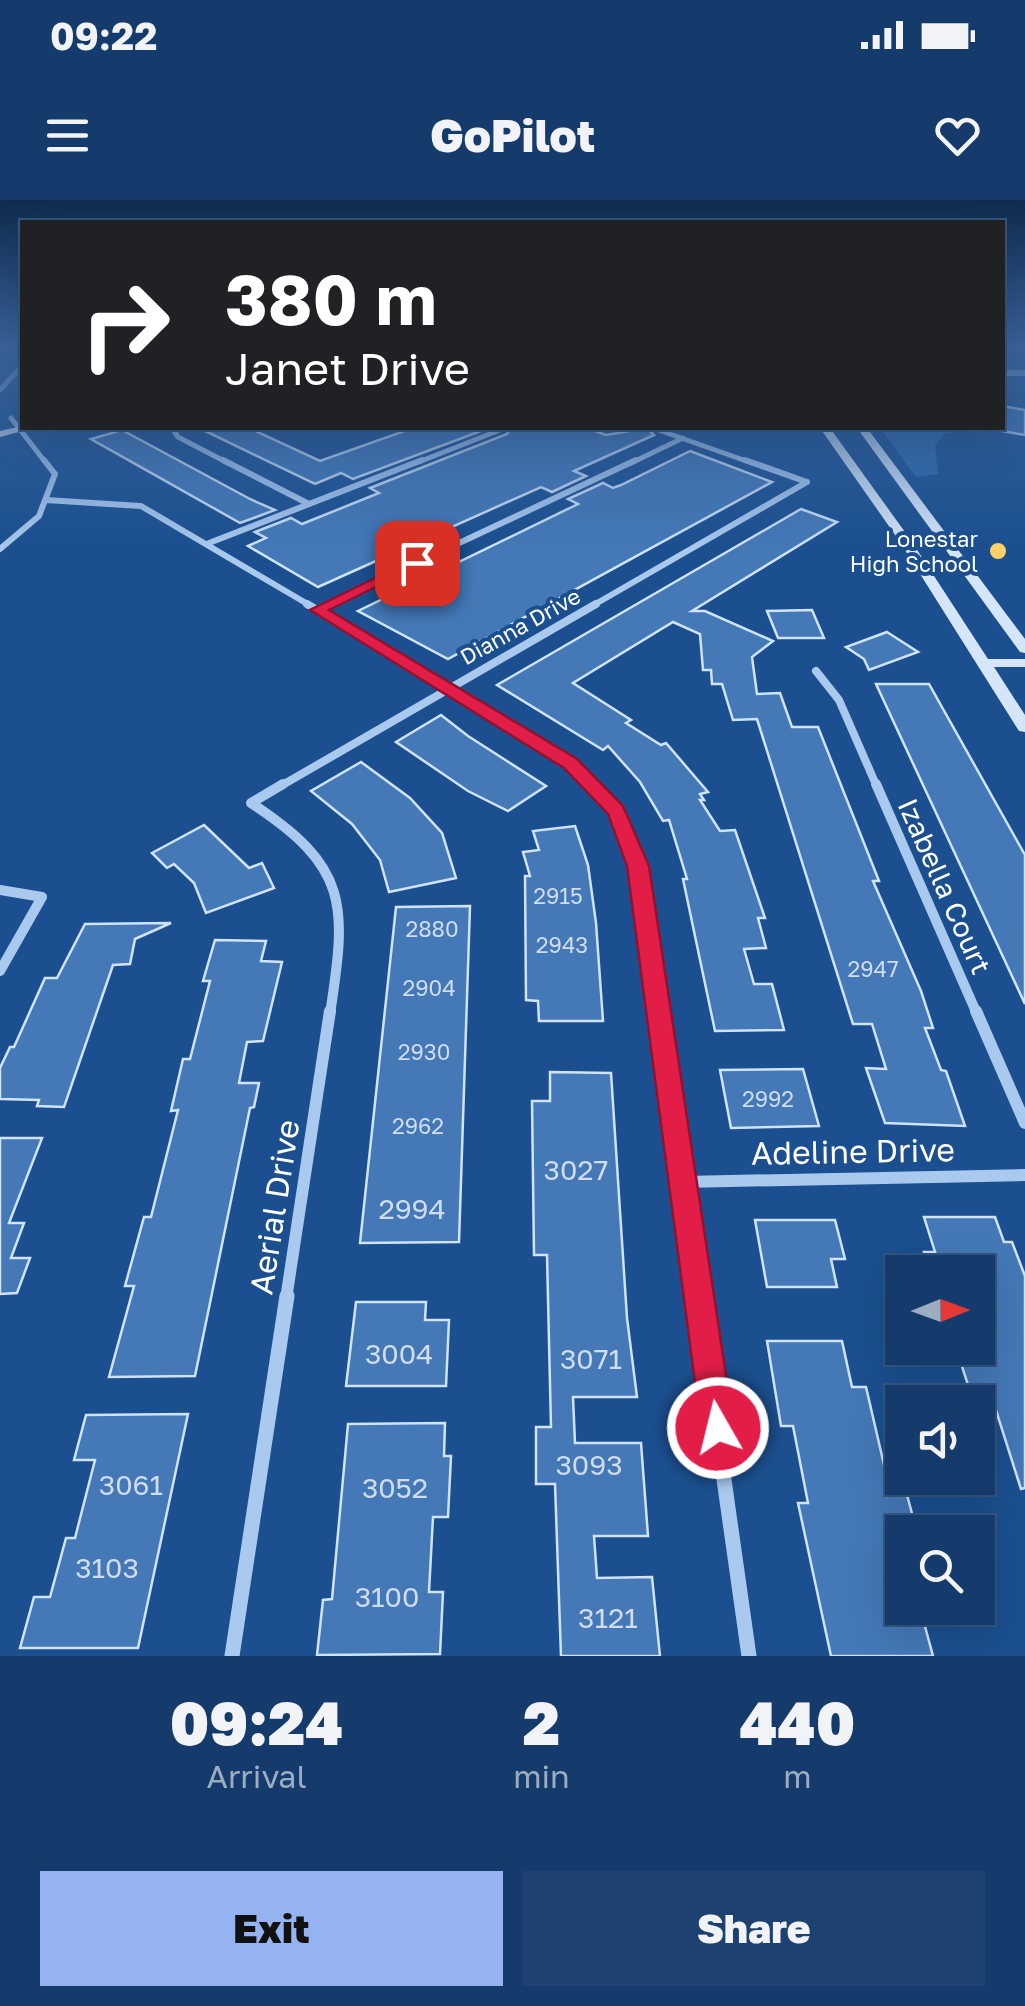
<!DOCTYPE html>
<style>
:root{--surface:#143b6b;--page:#1d4271;--text:#f1f3f6;--muted:#9dadc1;--line:#33557e;--accent:#95b2f1}
body{margin:0;font-family:"Golos Text",sans-serif;background:var(--page);color:var(--text);height:100vh;display:flex;flex-direction:column;font-size:38px;white-space:nowrap}
*{box-sizing:border-box;margin:0}
p{font-size:32px;color:var(--muted)}
.icon{flex:none;width:55px;height:55px;fill:none;stroke:currentColor;stroke-width:2;stroke-linecap:round;stroke-linejoin:round}
.map{position:relative;height:1456px;overflow:hidden}
.drawer{display:flex;flex-direction:column;background:var(--surface);flex:1}
.drawer>*{flex:none}
.guide{position:absolute;left:20px;top:20px;width:985px;height:210px;border-radius:0px;box-shadow:0 10px 40px #0002,0 0 0 2px var(--line);background:#202124;color:#fff;overflow:hidden}
.needle{width:65px;rotate:89deg}
.buttons{position:absolute;left:885px;top:1055px;display:grid;gap:20px}
.buttons a{display:grid;place-items:center;width:110px;height:110px;border-radius:0px;background:var(--surface);box-shadow:0 10px 40px #0002,0 0 0 2px var(--line);font-size:50px}
.pin{position:absolute;display:grid;place-items:center;width:85px;height:85px;color:#fff;margin:-42px;border-radius:20px;box-shadow:0 5px 15px #0006}
.me{position:absolute;width:110px;margin:-55px;rotate:352deg;stroke-linejoin:round;filter:drop-shadow(0 0 8px #0008)}
.turn{display:flex;align-items:center;gap:35px;height:210px;padding:0 40px;font-size:45px}
.turn .icon{width:130px;height:130px;stroke-width:2.5}
.turn b{display:block;font-size:70px;line-height:85px}
.eta{display:flex;justify-content:space-evenly;align-items:center;height:170px;text-align:center}
.eta b{font-size:60px;font-weight:800;line-height:70px}
.action{display:flex;gap:20px;margin-top:auto;padding:20px 40px}
.action a{flex:1;height:115px;border-radius:0px;background:var(--accent);color:#111;font-size:40px;font-weight:800;line-height:115px;text-align:center}
.action a+a{background:var(--page);color:var(--text)}
.status{display:flex;justify-content:space-between;align-items:center;height:70px;padding:0 50px;background:var(--surface);direction:ltr}
.status svg{height:28px;fill:currentColor}
header{display:flex;justify-content:space-between;align-items:center;height:130px;padding:0 40px;background:var(--surface);font-size:45px;font-weight:800}
.map>svg:first-child{display:block}
</style>
<div class="status"><b>09:22</b><svg viewBox="0 0 49 12"><path d="M0 12V9h3v3zM5 12V6h3v6zM10 12V3h3v9zM15 12V0h3v12zM26 1h20v11H26zM47 4h2v5h-2z"/></svg></div>
<header><svg class="icon" aria-label="menu" viewBox="0 0 24 24"><path d="M4 6h16M4 12h16M4 18h16"/></svg>GoPilot<svg class="icon" aria-label="heart" viewBox="0 0 24 24"><path d="M12 20l-8-8c-3-5 5-10 8-4 3-6 11-1 8 4z"/></svg></header>
<div class="map">
<svg width="1025" height="1456" viewBox="0 0 1025 1456">
<rect width="100%" height="100%" fill="#1b4f8f"/>
<polygon fill="#2e69ad" points="880,228 983,228 944,234 935,246 938,274 916,277"/>
<g fill="#4478b7" stroke="#cfe3fa" stroke-width="2.5">
<polygon points="1002,206 1025,210 1025,235 1002,231"/>
<polygon points="199,228 249,228 320,261 413,228 489,228 353,279 341,273 315,284"/>
<polygon points="511,228 587,228 606,235 647,228 654,235 574,271 586,276 552,292 541,287 318,387 248,346 266,338 255,332 291,318 302,324 379,293 370,288 507,234"/>
<polygon points="122,230 250,299 275,310 240,323 91,239"/>
<polygon points="690,251 772,282 448,459 358,411 578,304 568,299 603,283 613,288 621,285"/>
<polygon points="801,309 837,322 692,411 705,411 773,441 752,457 757,494 780,493 792,527 818,527 879,681 873,681 921,791 933,828 925,828 941,870 946,871 965,926 885,923 866,868 886,869 872,824 853,824 757,519 733,520 722,484 712,484 711,470 703,470 700,434 673,422 573,483 631,520 626,523 661,545 666,543 708,592 700,594 704,600 700,600 720,631 735,630 765,718 758,718 766,748 744,749 754,784 772,784 784,830 715,831 683,679 687,679 669,620 663,621 640,582 608,546 603,550 497,485"/>
<polygon points="812,410 824,438 778,438 767,411"/>
<polygon points="887,432 918,452 869,470 864,459 846,447"/>
<polygon points="876,484 929,484 1025,655 1025,804"/>
<polygon points="441,515 468,536 546,586 508,611 468,591 396,542"/>
<polygon points="361,562 410,598 442,633 456,678 389,692 380,660 352,624 311,591"/>
<polygon points="204,625 249,668 262,663 274,688 206,713 194,683 174,664 167,668 152,653"/>
<polygon points="575,626 588,665 596,723 603,821 539,821 538,801 526,800 525,676 530,676 523,652 539,650 533,631"/>
<polygon points="470,706 459,1042 360,1043 396,707"/>
<polygon points="171,723 135,739 130,764 113,765 64,907 37,906 39,900 0,899 0,868 10,847 14,847 45,778 57,778 85,724"/>
<polygon points="215,740 266,741 261,761 282,762 263,841 247,842 239,883 259,883 254,907 250,908 195,1176 109,1177 134,1086 125,1086 144,1017 151,1017 178,910 171,911 183,859 190,859 210,781 203,781"/>
<polygon points="803,869 819,926 731,928 720,870"/>
<polygon points="550,872 611,873 627,1118 637,1197 573,1197 575,1243 641,1243 648,1336 594,1336 597,1378 652,1377 660,1456 561,1456 555,1284 536,1284 536,1227 551,1227 547,1055 534,1055 532,901 550,901"/>
<polygon points="0,938 42,938 9,1023 24,1023 11,1058 30,1058 17,1093 0,1094"/>
<polygon points="924,1017 995,1017 1004,1042 1012,1042 1025,1076 1025,1288 1021,1289 988,1185 968,1185 956,1148 978,1148 978,1072 930,1072 924,1052 935,1052"/>
<polygon points="755,1020 835,1020 845,1059 831,1059 837,1087 767,1087"/>
<polygon points="356,1102 426,1102 425,1120 449,1120 446,1186 346,1186"/>
<polygon points="767,1141 842,1141 852,1187 866,1187 891,1295 907,1295 917,1332 902,1332 902,1408 920,1408 933,1456 831,1456 798,1303 808,1303 793,1226 781,1226"/>
<polygon points="188,1214 138,1448 20,1448 34,1397 50,1397 66,1338 75,1338 95,1260 74,1260 86,1215"/>
<polygon points="445,1223 444,1256 451,1256 448,1317 433,1317 429,1392 443,1392 440,1454 317,1455 323,1400 332,1399 348,1224"/>
</g>
<g fill="none" stroke-linecap="round" stroke-linejoin="round">
<g stroke="#a9c9ee" stroke-width="5">
<polyline points="0,190 22,166"/>
<polyline points="11,218 46,263"/>
<polyline points="172,228 178,237 228,263"/>
<polyline points="653,228 752,263"/>
<polyline points="416,263 505,228"/>
<polyline points="631,263 683,238"/>
</g>
<g stroke="#a9c9ee" stroke-width="6">
<polyline points="223,260 309,304"/>
<polyline points="745,260 807,282"/>
<polyline points="46,300 141,306 311,406"/>
<polyline points="209,343 422,260"/>
<polyline points="0,349 39,316 55,274 44,260"/>
<polyline points="325,406 636,260"/>
<polyline points="592,406 807,282"/>
</g>
<g stroke="#a9c9ee" stroke-width="8">
<polyline points="307,404 570,564 592,587"/>
<polyline points="317,410 330,404"/>
<polyline points="816,471 839,500 877,587"/>
<polyline points="279,587 596,404"/>
</g>
<g stroke="#a9c9ee" stroke-width="10">
<path d="M283,584L251,603C349,667 347,704 330,814"/>
<polyline points="590,584 616,611 638,666 659,814"/>
<polyline points="876,584 977,814"/>
<polyline points="0,690 42,697 0,771"/>
</g>
<g stroke="#a9c9ee" stroke-width="12">
<polyline points="658,811 699,1099"/>
<polyline points="976,811 1025,923"/>
<polyline points="683,982 1025,975"/>
<polyline points="286,1099 330,811"/>
</g>
<g stroke="#a9c9ee" stroke-width="15">
<polyline points="698,1096 749,1456"/>
<polyline points="232,1456 287,1096"/>
</g>
<g fill="#d6e6fa" fill-rule="evenodd">
<rect x="1002" y="170" width="23" height="6"/>
<polygon points="22,226 34,228 0,237 0,231"/>
<polygon points="820,228 830,228 910,339 988,459 1025,459 1025,467 994,467 1025,515 1025,532 1019,531 898,339"/>
<polygon points="857,228 867,228 1025,439 1025,453 1020,452"/>
</g>
</g>
<linearGradient id="sky" x2="0" y2="1"><stop stop-color="#0f2b4f"/><stop offset="0.42" stop-color="#39639b"/><stop offset="1" stop-color="#39639b" stop-opacity="0"/></linearGradient>
<rect width="1025" height="351" fill="url(#sky)"/>
<polygon fill="#e11d48" stroke="#92132f" stroke-width="2.5" points="412,360 424,363 329,410 577,559 623,606 649,666 734,1228 729,1240 718,1245 706,1240 701,1228 627,666 608,614 564,568 310,410"/>
<circle fill="#ffd166" stroke="#1b4f8f" stroke-width="4" cx="998" cy="351" r="10"/>
<g text-anchor="middle" dominant-baseline="central" stroke-width="8" stroke-linejoin="round" paint-order="stroke">
<g font-size="22" fill="#fff" stroke="#1b4f8f" text-anchor="end">
<text x="978" y="338">Lonestar<tspan x="978" dy="25">High School</tspan></text>
</g>
<g font-size="22" fill="#fff" stroke="#1b4f8f">
<text transform="translate(520 426) rotate(-29)">Dianna Drive</text>
</g>
<g font-size="22" fill="#d0dded">
<text x="558" y="695">2915</text>
<text x="432" y="728">2880</text>
<text x="562" y="744">2943</text>
<text x="873" y="768">2947</text>
<text x="429" y="787">2904</text>
<text x="424" y="851">2930</text>
<text x="768" y="898">2992</text>
<text x="418" y="925">2962</text>
</g>
<g font-size="28" fill="#fff" stroke="#1b4f8f">
<text transform="translate(945 686) rotate(66)">Izabella Court</text>
</g>
<g font-size="28" fill="#d0dded">
<text x="576" y="969">3027</text>
<text x="412" y="1008">2994</text>
<text x="399" y="1153">3004</text>
<text x="591" y="1158">3071</text>
<text x="589" y="1264">3093</text>
<text x="131" y="1284">3061</text>
<text x="395" y="1287">3052</text>
<text x="107" y="1367">3103</text>
<text x="387" y="1396">3100</text>
<text x="608" y="1417">3121</text>
</g>
<g font-size="32" fill="#fff" stroke="#1b4f8f">
<text transform="translate(853 951) rotate(-1)">Adeline Drive</text>
<text transform="translate(274 1007) rotate(-81)">Aerial Drive</text>
</g>
</g>
</svg>
<div class="buttons">
<a><svg class="needle" viewBox="-14 -14 28 28"><path d="M0-13l5 13h-10z" fill="#e53935"/><path d="M0 13l5-13h-10z" fill="#9dadc1"/></svg></a>
<a><svg class="icon" aria-label="sound" viewBox="0 0 24 24"><path d="M4 9h4l5-4v14l-5-4H4zM17 9q2 3 0 6"/></svg></a>
<a><svg class="icon" aria-label="search" viewBox="0 0 24 24"><circle cx="10" cy="10" r="6"/><path d="M15 15l6 6"/></svg></a>
</div>
<div class="pin" style="left:417px;top:363px;background:#d93025"><svg class="icon" aria-label="arrive" viewBox="0 0 24 24"><path d="M6 21V4h12l-3 4 3 4H6"/></svg></div>
<svg class="me" style="left:718px;top:1228px" viewBox="-20 -20 40 40"><circle r="17" fill="#e11d48" stroke="#fff" stroke-width="3"/><path d="M0-11L8 9 0 5-8 9z" fill="#fff"/></svg>
<div class="guide">
<div class="turn"><svg class="icon" aria-label="right" viewBox="0 0 24 24"><path d="M7 20v-9h11M14 6l5 5-5 5"/></svg><div><b>380 m</b>Janet Drive</div></div>
</div>
</div>
<section class="drawer">
<div class="eta">
<div><b>09:24</b><p>Arrival</p></div>
<div><b>2</b><p>min</p></div>
<div><b>440</b><p>m</p></div>
</div>
<div class="action"><a>Exit</a><a>Share</a></div>
</section>
